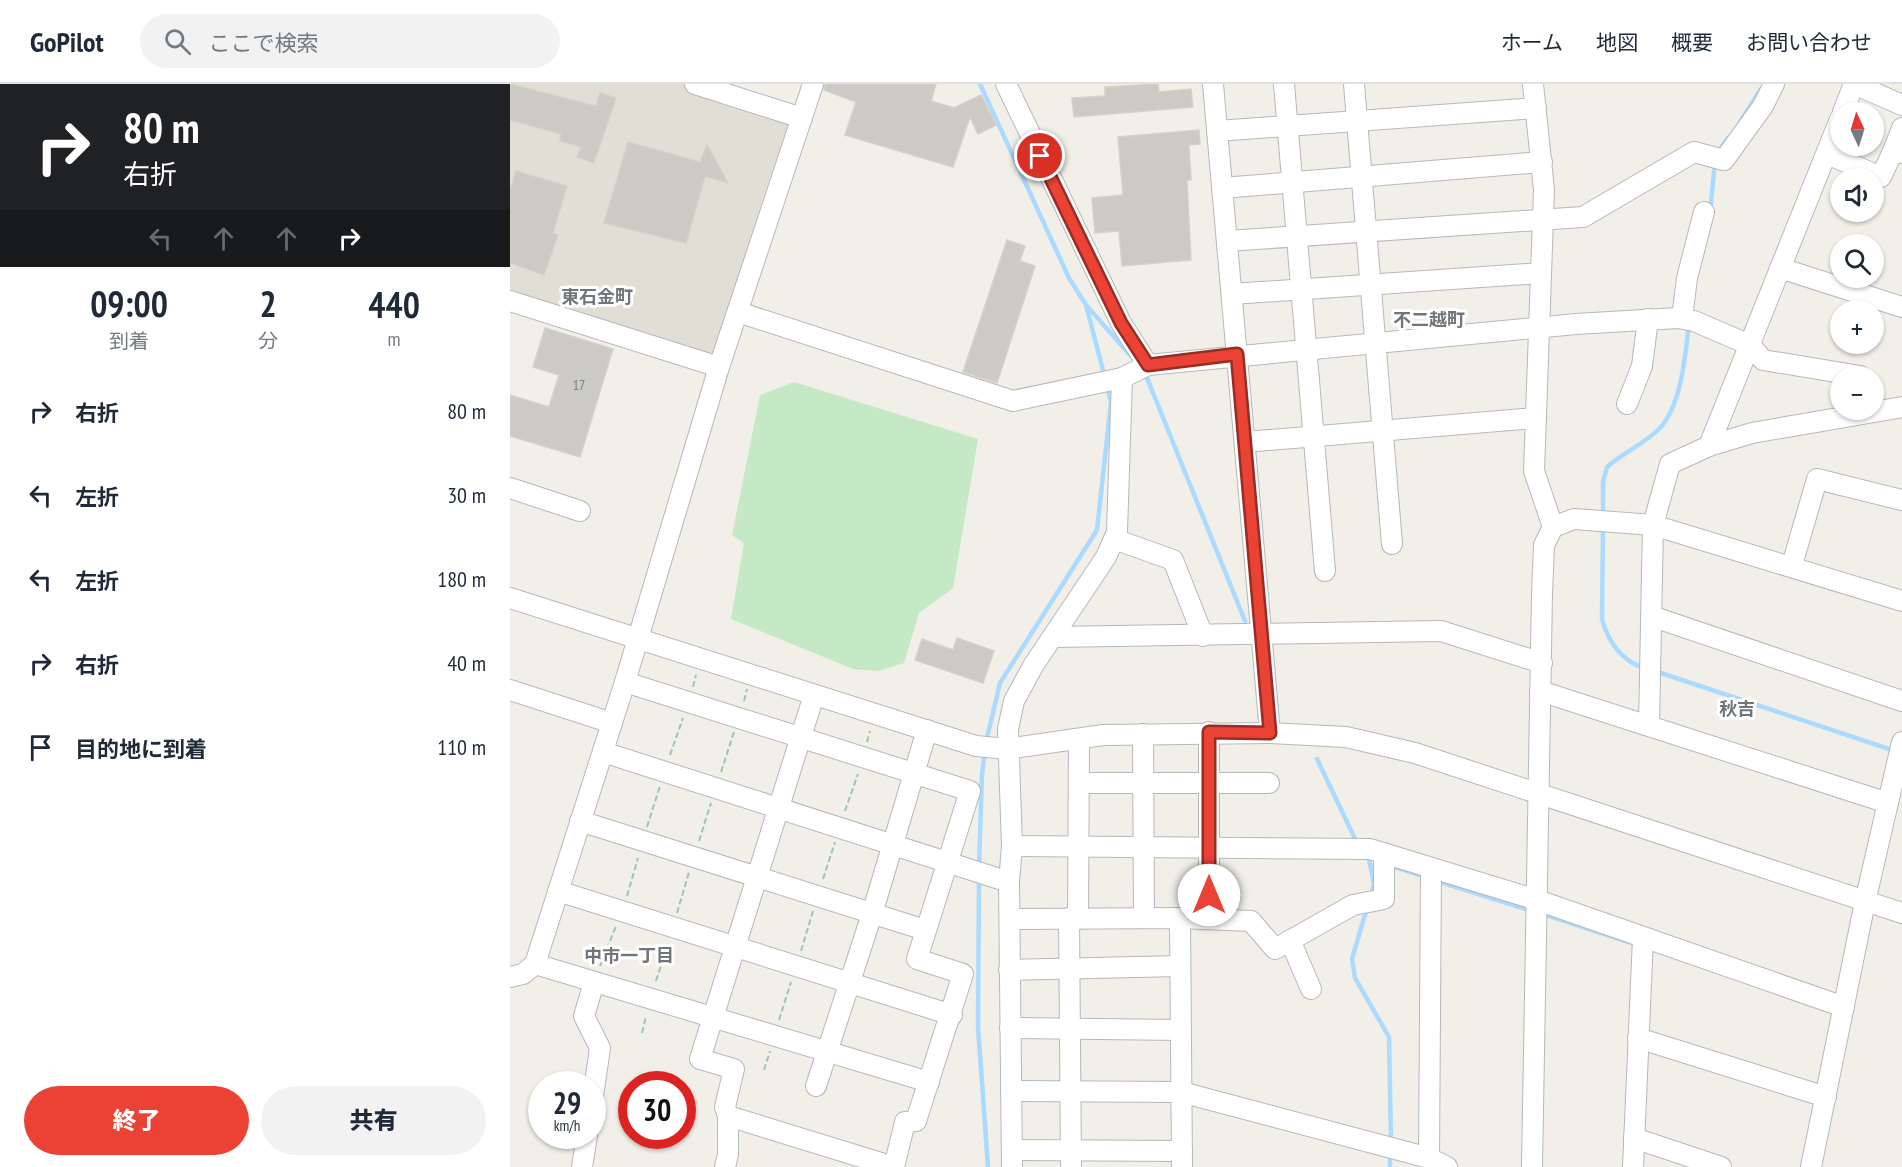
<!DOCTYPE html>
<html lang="ja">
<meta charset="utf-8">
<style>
:root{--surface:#fff;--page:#f2f2f3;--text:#1f2937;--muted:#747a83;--line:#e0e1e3;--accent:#ea4335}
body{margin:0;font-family:"PT Sans Narrow","Noto Sans JP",sans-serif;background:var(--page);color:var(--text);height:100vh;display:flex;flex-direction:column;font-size:22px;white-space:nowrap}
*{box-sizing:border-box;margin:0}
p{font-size:20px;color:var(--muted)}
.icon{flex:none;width:33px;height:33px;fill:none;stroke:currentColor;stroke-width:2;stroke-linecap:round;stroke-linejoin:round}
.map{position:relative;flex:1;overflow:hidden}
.panel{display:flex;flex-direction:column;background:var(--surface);width:510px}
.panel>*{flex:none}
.banner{background:#202124;color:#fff;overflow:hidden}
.needle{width:39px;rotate:356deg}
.fabs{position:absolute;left:1320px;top:18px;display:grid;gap:12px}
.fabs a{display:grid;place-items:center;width:54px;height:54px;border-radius:50%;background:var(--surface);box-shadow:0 2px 4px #0004;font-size:30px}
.speed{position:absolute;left:18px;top:987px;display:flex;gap:12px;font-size:30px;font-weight:700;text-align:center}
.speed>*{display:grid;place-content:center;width:78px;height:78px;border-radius:50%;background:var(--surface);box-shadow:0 2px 4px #0004;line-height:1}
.speed small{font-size:15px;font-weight:400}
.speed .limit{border:9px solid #d22;background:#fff;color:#111}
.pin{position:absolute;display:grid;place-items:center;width:51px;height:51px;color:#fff;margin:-26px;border:3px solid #fff;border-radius:50%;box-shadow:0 2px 6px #0007}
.me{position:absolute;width:66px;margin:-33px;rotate:0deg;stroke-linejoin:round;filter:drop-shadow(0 0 4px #0008)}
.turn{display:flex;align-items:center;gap:21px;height:126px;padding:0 24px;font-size:27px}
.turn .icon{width:78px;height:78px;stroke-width:2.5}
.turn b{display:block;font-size:42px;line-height:51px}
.lanes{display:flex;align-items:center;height:57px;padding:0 24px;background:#0003;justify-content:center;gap:30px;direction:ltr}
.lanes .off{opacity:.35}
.eta{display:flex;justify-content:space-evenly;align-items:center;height:102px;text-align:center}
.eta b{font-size:36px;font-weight:800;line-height:42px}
.cta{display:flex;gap:12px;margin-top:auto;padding:12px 24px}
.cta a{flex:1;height:69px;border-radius:36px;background:var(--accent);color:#fff;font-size:24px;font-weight:800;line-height:69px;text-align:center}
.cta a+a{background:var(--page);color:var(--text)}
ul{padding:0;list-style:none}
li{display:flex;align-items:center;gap:18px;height:84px;padding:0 24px}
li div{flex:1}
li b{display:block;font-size:22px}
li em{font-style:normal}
header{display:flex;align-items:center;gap:36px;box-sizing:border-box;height:84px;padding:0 30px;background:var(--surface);border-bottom:2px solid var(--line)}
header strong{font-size:28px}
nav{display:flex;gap:33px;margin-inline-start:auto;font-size:21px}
.search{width:420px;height:54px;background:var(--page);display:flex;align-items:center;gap:15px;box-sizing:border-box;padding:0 21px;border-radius:33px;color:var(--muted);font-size:22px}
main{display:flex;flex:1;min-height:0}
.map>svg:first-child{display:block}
</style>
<header>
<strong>GoPilot</strong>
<div class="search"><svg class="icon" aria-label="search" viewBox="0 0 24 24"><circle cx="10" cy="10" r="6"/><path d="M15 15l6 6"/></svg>ここで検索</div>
<nav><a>ホーム</a><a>地図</a><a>概要</a><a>お問い合わせ</a></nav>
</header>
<main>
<section class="panel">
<div class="banner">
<div class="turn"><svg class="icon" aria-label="right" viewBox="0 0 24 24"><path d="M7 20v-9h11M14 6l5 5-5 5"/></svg><div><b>80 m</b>右折</div></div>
<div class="lanes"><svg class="icon off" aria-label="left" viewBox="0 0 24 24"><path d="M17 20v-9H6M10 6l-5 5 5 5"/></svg><svg class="icon off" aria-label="ahead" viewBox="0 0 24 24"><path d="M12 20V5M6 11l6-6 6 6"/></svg><svg class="icon off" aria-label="ahead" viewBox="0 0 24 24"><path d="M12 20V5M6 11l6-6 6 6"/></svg><svg class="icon" aria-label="right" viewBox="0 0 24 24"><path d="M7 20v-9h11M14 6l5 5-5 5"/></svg></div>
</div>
<div class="eta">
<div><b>09:00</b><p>到着</p></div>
<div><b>2</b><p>分</p></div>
<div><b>440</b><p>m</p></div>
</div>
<ul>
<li><svg class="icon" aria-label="right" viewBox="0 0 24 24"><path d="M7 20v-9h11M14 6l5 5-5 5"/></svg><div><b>右折</b></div><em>80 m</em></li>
<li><svg class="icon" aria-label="left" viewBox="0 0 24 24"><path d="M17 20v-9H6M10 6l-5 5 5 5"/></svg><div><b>左折</b></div><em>30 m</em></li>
<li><svg class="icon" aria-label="left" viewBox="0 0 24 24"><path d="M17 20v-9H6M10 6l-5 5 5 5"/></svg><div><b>左折</b></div><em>180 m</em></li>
<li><svg class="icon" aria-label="right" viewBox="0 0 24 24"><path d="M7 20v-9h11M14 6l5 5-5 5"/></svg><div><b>右折</b></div><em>40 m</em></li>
<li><svg class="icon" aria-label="arrive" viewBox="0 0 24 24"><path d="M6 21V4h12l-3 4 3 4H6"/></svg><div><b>目的地に到着</b></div><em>110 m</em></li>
</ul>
<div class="cta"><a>終了</a><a>共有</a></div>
</section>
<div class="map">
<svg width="1392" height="1083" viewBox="0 0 1392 1083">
<rect width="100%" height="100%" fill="#f1efe8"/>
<polygon fill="#e1ded6" points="0,0 185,0 292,34 209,283 0,217"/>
<polygon fill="#c5e8c5" points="284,298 468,355 443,504 409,529 394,579 369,587 343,585 221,535 234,459 222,451 250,311"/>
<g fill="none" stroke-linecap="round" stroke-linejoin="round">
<g stroke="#aadaff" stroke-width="4.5">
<polyline points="470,0 559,194 576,221 620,271"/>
<polyline points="1230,38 1251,5"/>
<polyline points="1207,69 1218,54"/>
<polyline points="1200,129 1205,78"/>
<polyline points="576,221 595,294"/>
<polyline points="635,289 735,537"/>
<path d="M1093,432V398L1097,383C1113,369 1134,360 1149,345C1172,321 1175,271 1179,240"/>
<path d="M1093,443L1092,535C1098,558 1112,577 1134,584"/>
<polyline points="1145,587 1385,667"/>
<polyline points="476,658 490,599 587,446 601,318 597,302"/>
<polyline points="807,675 847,759"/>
<polyline points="859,775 864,800 861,811"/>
<polyline points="879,781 916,793"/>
<polyline points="469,784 472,690 475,667"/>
<polyline points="469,792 468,943 478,1083"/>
<polyline points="927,797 1022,827"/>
<polyline points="857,824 842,875 845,894 879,953 881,1059"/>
<polyline points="1030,829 1128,861"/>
<polyline points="880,1083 880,1068"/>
</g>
</g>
<g fill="#cccac5" stroke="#d6d1c6" stroke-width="1.5">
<polygon points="0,0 86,22 90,9 106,14 84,79 67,73 71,63 50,57 51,50 0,36"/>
<polygon points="315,0 426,0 421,17 444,24 471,11 486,41 468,50 460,33 443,83 335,51 346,18 314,6"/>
<polygon points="648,0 649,8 681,5 683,23 564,33 562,14 595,12 595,3"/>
<polygon points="689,46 690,60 679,61 681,96 677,96 681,176 612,182 609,147 585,149 582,114 613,111 608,53"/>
<polygon points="118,58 190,78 197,61 218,99 195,92 176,159 94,139"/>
<polygon points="6,87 57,102 43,149 48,151 34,191 0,179 0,107"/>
<polygon points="497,156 515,162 510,177 525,182 487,299 453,288"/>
<polygon points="35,244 103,265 70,373 0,352 0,311 39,323 49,291 23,283"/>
<polygon points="447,554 484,567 473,599 405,576 412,555 443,566"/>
</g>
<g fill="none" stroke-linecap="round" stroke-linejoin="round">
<g stroke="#b5b8bc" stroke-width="22">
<g id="minor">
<polyline points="185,0 292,34"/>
<polyline points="496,0 611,239 638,281"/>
<polyline points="703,0 760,649"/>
<polyline points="774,0 815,487"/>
<polyline points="844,0 882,460"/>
<polyline points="1023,0 1034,106 1024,387 1043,443"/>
<polyline points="1344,0 1392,21"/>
<polyline points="1333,28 1344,0"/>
<polyline points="1392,44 1384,65 1392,69"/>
<polyline points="707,47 1026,24"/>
<polyline points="1317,70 1371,93 1384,65"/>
<polyline points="712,104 1032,78"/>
<polyline points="717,157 1073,133 1184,68 1214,76 1253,22 1264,0"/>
<polyline points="1270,184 1392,223"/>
<polyline points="722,210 1031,189"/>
<polyline points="0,217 209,283"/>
<polyline points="228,228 503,317 612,294 638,281 1066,240 1168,234 1184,237 1240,261 1253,276 1350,292"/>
<polyline points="1172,234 1177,194 1194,128"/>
<polyline points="1117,320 1132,282 1138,235"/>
<polyline points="735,358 1026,334"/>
<polyline points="1199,362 1330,35"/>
<polyline points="0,404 70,427"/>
<polyline points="604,455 663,476 693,552"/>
<polyline points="1282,481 1307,395 1392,416"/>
<polyline points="0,514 466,662 497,665 593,651 760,649 836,653 905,669 1392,829"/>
<polyline points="1141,532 1392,617"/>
<polyline points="543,553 931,547 1032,579"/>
<polyline points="115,598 460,707 407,875 453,890 406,1037 395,1038 384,1083"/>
<polyline points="0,606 102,639"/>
<polyline points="1030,607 1378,719"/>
<polyline points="1139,641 1143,441 1160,380 1199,362 1242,349 1392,323"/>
<polyline points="633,650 634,834"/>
<polyline points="93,668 499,798"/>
<polyline points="569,699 759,699"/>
<polyline points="70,737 415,846"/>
<polyline points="502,762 860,765 1027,816 1334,923"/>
<polyline points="48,807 442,931"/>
<polyline points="559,834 561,1083"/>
<polyline points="670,834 672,1083"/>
<polyline points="500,835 670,834 741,837 765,865 843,821 874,815 874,769"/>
<polyline points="568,835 569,655"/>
<polyline points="699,835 699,648"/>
<polyline points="780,856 801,905"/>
<polyline points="25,880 419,998"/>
<polyline points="499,886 670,882"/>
<polyline points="0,893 13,890 25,880 115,598 209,283 303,0"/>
<polyline points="500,944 671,946"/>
<polyline points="1128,954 1316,1013"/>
<polyline points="306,1002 362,830 417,646"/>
<polyline points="501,1007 671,1008 919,1074 937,1083"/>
<polyline points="82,1019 90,964 74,932 84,898"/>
<polyline points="218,1032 384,1083"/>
<polyline points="1124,1054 1211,1083"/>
<polyline points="502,1066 672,1067"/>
<polyline points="919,1074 921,785"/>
<polyline points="72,1083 77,1052"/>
<polyline points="215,1083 218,1070 218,1032 215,1023 224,985 190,975 304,611"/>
<polyline points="502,1083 499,798 502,762 498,645 504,617 523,582 596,473 607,448 612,294"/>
<polyline points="1022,1083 1032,509 1034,461 1043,443 1064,435 1143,441 1392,517"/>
<polyline points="1123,1083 1133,854"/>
<polyline points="1301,1083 1355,818 1392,658"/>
</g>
</g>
<g stroke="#9cc7a9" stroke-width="2" stroke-dasharray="6 3" stroke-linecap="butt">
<polyline points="183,603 186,591"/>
<polyline points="234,617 237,605"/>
<polyline points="357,658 360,647"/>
<polyline points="160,671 173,634"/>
<polyline points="211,688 224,648"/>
<polyline points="335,727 348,690"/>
<polyline points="137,743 150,702"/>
<polyline points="189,757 201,719"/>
<polyline points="313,795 325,758"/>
<polyline points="117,812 128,774"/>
<polyline points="167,829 179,788"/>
<polyline points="291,867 303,827"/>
<polyline points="90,882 106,842"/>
<polyline points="146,897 158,860"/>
<polyline points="269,936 281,898"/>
<polyline points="132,949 136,932"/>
<polyline points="254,986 260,967"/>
</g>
<use href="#minor" stroke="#fff" stroke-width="20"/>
</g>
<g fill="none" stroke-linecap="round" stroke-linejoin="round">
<g stroke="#982c22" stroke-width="15">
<polyline id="route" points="530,72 611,239 638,281 727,270 760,649 699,648 699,811"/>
</g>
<use href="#route" stroke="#ea4335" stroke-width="10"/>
</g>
<g text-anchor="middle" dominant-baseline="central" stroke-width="6" stroke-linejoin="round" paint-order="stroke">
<g font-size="14" fill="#7a7d7f">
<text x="69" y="301">17</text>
</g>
<g font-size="18" font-weight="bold" fill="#70757a" stroke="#fff">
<text x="87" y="212">東石金町</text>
<text x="919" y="235">不二越町</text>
<text x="1227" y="624">秋吉</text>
<text x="119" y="871">中市一丁目</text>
</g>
</g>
</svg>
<div class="fabs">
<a><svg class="needle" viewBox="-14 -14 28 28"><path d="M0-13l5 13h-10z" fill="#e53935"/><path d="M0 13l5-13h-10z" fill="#747a83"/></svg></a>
<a><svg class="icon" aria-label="sound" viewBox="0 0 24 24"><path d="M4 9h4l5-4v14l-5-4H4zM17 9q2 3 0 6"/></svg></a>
<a><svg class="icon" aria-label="search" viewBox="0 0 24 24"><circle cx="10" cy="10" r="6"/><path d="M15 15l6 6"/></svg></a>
<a>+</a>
<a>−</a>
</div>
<div class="speed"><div>29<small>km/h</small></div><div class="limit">30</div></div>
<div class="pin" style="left:530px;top:72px;background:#d93025"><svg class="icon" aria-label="arrive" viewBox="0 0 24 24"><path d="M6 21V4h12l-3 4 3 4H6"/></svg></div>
<svg class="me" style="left:699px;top:811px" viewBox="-20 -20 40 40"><circle r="19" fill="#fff"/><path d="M0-13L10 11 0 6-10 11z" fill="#ea4335"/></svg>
</div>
</main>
